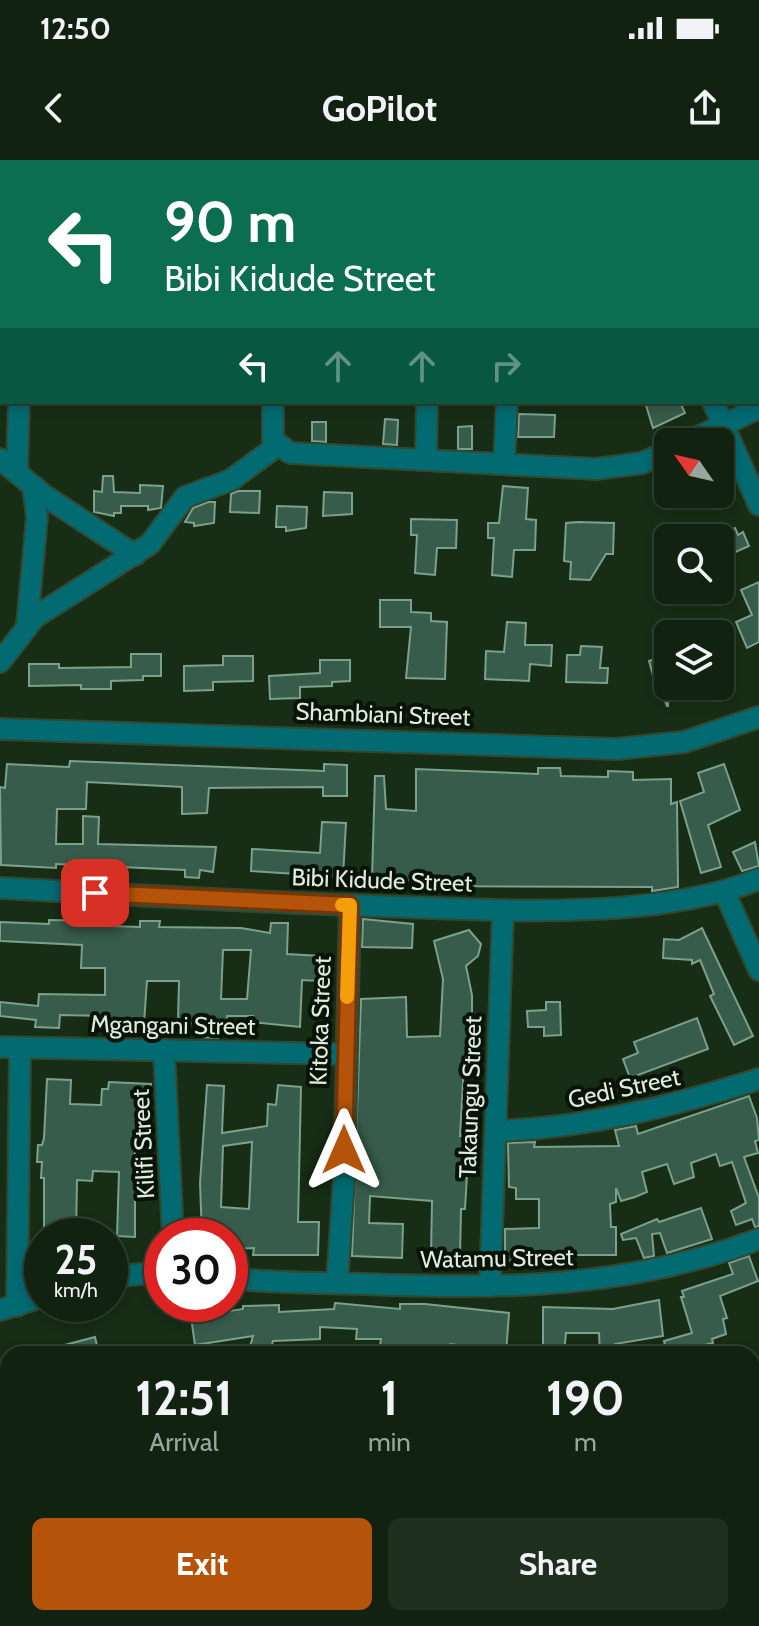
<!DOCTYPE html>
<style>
:root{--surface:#112210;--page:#1e2f1e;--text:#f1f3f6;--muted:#9ca49f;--line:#303f30;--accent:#b45309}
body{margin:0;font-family:Cabin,sans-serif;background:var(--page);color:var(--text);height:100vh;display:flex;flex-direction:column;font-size:30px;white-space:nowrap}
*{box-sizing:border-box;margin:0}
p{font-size:26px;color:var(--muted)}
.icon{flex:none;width:44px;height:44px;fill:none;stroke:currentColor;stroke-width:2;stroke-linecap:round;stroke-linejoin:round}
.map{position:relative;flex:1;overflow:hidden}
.details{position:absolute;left:0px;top:1186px;width:760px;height:280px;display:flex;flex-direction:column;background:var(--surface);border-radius:24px 24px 0 0;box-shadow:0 4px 12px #0003,0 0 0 2px var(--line)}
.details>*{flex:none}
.guide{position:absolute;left:0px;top:0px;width:760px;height:244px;box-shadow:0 4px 12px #0003,0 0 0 2px var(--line);background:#0b6e4f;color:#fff;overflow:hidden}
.needle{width:52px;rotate:304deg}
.tools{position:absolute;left:654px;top:268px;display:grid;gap:16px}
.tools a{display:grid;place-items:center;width:80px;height:80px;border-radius:12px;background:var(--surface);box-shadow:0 4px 12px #0003,0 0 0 2px var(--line);font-size:40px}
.speed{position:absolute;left:24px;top:1058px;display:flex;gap:16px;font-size:40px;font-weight:700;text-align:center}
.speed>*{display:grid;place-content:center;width:104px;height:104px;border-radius:50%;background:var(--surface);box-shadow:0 4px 12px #0003,0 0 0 2px var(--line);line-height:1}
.speed small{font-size:20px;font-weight:400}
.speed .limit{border:12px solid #d22;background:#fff;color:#111}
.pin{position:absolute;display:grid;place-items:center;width:68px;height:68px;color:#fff;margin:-34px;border-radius:16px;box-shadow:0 4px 12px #0006}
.me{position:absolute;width:88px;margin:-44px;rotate:0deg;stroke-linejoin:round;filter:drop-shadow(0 0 6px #0008)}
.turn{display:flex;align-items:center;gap:28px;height:168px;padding:0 32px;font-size:36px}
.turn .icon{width:104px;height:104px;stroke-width:2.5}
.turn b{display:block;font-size:56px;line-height:68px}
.lanes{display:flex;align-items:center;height:76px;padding:0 32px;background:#0003;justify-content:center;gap:40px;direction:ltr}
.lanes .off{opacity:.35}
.eta{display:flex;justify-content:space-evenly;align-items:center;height:136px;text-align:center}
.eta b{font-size:48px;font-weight:800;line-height:56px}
.button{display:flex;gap:16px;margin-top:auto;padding:16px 32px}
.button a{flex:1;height:92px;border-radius:12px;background:var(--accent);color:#fff;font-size:32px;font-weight:800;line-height:92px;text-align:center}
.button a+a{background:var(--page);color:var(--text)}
.status{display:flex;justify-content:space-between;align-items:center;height:56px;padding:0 40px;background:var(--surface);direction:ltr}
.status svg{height:22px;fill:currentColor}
header{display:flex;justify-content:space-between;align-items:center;height:104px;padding:0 32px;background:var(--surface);font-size:36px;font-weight:800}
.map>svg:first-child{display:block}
</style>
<div class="status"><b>12:50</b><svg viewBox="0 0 49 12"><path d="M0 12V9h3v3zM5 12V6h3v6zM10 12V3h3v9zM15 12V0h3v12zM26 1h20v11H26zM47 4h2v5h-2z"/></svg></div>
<header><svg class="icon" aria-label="back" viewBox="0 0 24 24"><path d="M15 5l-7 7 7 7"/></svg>GoPilot<svg class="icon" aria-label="share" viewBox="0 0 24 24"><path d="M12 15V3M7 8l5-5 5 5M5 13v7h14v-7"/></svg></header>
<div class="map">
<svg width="759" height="1466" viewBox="0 0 759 1466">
<rect width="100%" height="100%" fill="#172d15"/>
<g fill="#385c4b" stroke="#7ba18d" stroke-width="2" fill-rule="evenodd">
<polygon points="645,242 680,242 685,253 653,268"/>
<polygon points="519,254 555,255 554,277 518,277"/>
<polygon points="385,259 398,260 397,285 383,284"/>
<polygon points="312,262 326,262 326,282 312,281"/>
<polygon points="472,266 472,289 458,289 458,267"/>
<polygon points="103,316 113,316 114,332 140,333 140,325 163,326 161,348 148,350 148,346 121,346 121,353 114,353 114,356 94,352 94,331 102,332"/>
<polygon points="503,326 528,328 526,359 536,360 535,390 514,390 512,417 492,415 494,378 488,378 488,363 499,363"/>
<polygon points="238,331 260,331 259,353 230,352 231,334"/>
<polygon points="324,332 352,333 352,354 323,356"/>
<polygon points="208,342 215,342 214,363 194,366 194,363 185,362 193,348"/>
<polygon points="277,346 307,347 306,368 286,371 286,367 276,367"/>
<polygon points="411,359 457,360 456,388 437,388 435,415 415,413 417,375 411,375"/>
<polygon points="578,362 614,363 613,394 606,394 590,420 570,419 571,402 564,401 566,363"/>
<polygon points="735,368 738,375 743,372 749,386 720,399 720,375"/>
<polygon points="759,422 759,482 747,488 736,462 752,455 741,430"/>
<polygon points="380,440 411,440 411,452 431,453 431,461 447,462 445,519 406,518 411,467 380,467"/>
<polygon points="507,462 526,463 525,485 552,485 551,506 530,504 529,521 485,519 486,491 504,492"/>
<polygon points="668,464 668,546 667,546 660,529 657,530 649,501 664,496 653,470"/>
<polygon points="581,486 602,487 600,508 608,508 607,523 566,522 567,495 580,495"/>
<polygon points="131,494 161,494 161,516 143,516 143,520 111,521 111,529 81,529 81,525 29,526 29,504 59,504 59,508 131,507"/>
<polygon points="223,496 253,496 253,521 213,522 213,530 184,531 184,506 223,505"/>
<polygon points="320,500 350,500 350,521 332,522 332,526 300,527 300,538 270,539 269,516 320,513"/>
<polygon points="70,601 324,611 324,604 347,605 347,636 323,636 323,627 209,628 207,653 182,654 182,627 87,622 86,649 57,649 56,684 83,684 83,656 99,657 98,684 216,687 213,712 200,710 199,718 185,717 185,710 56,704 56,708 1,705 0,627 5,628 7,604 69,607"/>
<polygon points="724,604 740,650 708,665 721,707 701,713 680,641 704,632 698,613"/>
<polygon points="538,608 560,608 561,616 608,617 608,611 633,612 633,620 671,619 671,644 677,642 678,727 652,731 652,727 420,726 417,710 413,711 413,720 372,719 375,616 384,616 386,649 416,651 416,609 538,614"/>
<polygon points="322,662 346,663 343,717 251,711 252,689 320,693"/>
<polygon points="755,682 759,706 742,711 733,692"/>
<polygon points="363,759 413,764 412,788 362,787"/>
<path d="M49,760L110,761V766L140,767V761H160L159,767L241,768L270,773L271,763H288L287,794L321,796L319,821L302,820L300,867L252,862L253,856H227V861H218V878L198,877V864L178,862L179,821H147L144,863L105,862V856L60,855L59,868L35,867L36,860L0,856V842L38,846L39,834L105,835V808H81L82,785L0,781V762L49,764ZM223,790H251L247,839H221Z"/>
<polygon points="702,768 753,876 734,885 710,836 714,834 700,800 692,804 692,800 663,798 664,779 679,780"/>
<polygon points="469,770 481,784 478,796 466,806 472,835 472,906 464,906 460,976 475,977 474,998 468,998 465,1049 461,1049 460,1097 431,1096 432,1041 370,1036 369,1063 403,1064 402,1098 352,1096 361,839 406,837 407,877 440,876 443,819 434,781"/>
<polygon points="546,842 560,842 561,875 544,876 544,867 528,867 527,851 546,850"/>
<polygon points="697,858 708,889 630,918 623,899 638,893 634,882"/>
<polygon points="47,919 71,920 70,944 101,945 102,929 108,929 109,922 151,924 149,963 144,963 143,980 135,980 135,1077 117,1076 119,1012 93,1011 92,1021 77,1020 76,1076 44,1076 44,1018 41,1018 42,1002 37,1002 38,985 42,985 44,978"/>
<path d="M207,925L224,926L222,973L267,966L268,944L276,945L278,925L301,927L298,1062H319L318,1095H253L254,1088L230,1089V1076H202L200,1023ZM252,982L249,1049L221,1047L223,986Z"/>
<polygon points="749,936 757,958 759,980 755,981 758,993 744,997 759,1038 759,1066 755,1067 752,1059 736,1065 731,1051 746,1043 732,1002 720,1006 716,994 691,1003 694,1017 674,1024 667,1004 642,1012 647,1032 635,1037 621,1041 616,1028 616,1042 610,1044 611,1067 616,1067 616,1095 529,1095 529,1100 505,1101 505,1069 539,1068 539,1039 516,1039 516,1028 509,1027 508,983 535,982 534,987 619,986 615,970 636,966 638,974"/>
<polygon points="701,1048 712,1079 667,1093 660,1073 652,1074 654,1096 644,1098 636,1078 623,1080 621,1074 657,1059 659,1062"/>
<polygon points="749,1096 758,1121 720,1136 727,1158 723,1159 726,1174 712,1179 713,1183 667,1194 664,1181 692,1173 681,1137 684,1137 682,1131 733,1114 729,1103"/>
<polygon points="659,1140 663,1176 615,1184 615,1194 600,1194 599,1173 566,1173 564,1194 543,1194 543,1147 613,1149"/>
<polygon points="335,1143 400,1149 400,1144 425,1144 509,1153 506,1194 482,1194 483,1188 450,1184 449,1191 380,1185 381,1179 356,1179 357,1169 320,1167 320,1179 273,1181 269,1194 249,1190 253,1176 195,1185 191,1157 243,1149 243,1146 279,1145 279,1152 334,1149"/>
<polygon points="95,1177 99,1194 49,1194 49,1189"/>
</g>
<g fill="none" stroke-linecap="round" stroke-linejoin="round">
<g stroke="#334831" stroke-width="24">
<g id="minor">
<polyline points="711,0 712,2"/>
<polyline points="758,100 759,102"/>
<polyline points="0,139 2,139"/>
<polyline points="273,242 273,280 290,293 596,309 642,303 668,291"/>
<polyline points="713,242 759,345"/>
<polyline points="687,282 759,248"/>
<polyline points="0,299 45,336 135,395"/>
<polyline points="426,300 427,242"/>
<polyline points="504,304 507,242"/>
<polyline points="17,312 19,242"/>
<polyline points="27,465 37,357 33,326"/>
<polyline points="0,502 35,457 150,384 185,337 231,320 277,286"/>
<polyline points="0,569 617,589 684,582 759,557"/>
<path d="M0,728C135,735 270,743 405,747C511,751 662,759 759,719"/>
<polyline points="725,733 759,810"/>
<polyline points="0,887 345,894"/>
<polyline points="164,890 173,1076"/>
<path d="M497,971C588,968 673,946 759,919"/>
<polyline points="110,1117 162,1112"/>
<path d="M230,1118C274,1124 319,1122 364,1124C503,1129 627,1129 759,1079"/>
<polyline points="337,1123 344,1019 350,745"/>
<polyline points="490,1126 503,750"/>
<polyline points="17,1146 20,888"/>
<polyline points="0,1150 42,1137"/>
<polyline points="132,1458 150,1466"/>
<polyline points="340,1458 370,1466"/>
<polyline points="80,1466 86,1458"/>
<polyline points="223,1466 233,1458"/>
</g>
</g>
<use href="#minor" stroke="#026a71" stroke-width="20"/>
</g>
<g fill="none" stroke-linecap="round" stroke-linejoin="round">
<g stroke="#753606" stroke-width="20">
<polyline id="route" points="95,733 350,745 344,990"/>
</g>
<use href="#route" stroke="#b45309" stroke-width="14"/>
<polyline stroke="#f59e0b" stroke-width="14" points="342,745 350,745 347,837"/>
</g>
<g text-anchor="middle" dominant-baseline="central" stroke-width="8" stroke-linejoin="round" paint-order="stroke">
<g font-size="24" fill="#dfeddd" stroke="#091308">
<text transform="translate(383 554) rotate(2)">Shambiani Street</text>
<text transform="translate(382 720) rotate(2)">Bibi Kidude Street</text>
<text transform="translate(320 861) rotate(-88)">Kitoka Street</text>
<text transform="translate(173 865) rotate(1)">Mgangani Street</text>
<text transform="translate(624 928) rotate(-12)">Gedi Street</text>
<text transform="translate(470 937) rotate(-88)">Takaungu Street</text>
<text transform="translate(143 984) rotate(-93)">Kilifi Street</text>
<text transform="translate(497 1098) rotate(-1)">Watamu Street</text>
</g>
</g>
</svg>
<div class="tools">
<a><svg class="needle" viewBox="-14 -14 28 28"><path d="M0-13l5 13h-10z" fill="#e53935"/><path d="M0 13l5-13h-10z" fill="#9ca49f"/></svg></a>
<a><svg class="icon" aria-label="search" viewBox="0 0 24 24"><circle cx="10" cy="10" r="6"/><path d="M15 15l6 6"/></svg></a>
<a><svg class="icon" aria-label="layers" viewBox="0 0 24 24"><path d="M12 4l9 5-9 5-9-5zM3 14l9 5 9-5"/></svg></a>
</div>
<div class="speed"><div>25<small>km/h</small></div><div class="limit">30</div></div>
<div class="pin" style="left:95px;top:733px;background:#d93025"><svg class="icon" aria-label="arrive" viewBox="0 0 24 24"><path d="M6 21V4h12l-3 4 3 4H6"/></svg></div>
<svg class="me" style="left:344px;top:990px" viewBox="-20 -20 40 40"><path d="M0-17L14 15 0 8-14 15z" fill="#b45309" stroke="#fff" stroke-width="4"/></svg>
<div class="guide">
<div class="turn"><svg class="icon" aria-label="left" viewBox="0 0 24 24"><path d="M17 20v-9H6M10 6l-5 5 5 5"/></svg><div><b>90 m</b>Bibi Kidude Street</div></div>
<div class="lanes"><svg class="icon" aria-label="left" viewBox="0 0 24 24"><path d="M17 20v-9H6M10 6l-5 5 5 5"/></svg><svg class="icon off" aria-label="ahead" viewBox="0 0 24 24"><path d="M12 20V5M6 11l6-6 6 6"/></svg><svg class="icon off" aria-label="ahead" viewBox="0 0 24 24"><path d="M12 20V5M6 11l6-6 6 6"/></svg><svg class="icon off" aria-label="right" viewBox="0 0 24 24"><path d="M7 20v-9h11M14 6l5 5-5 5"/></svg></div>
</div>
<section class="details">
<div class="eta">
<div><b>12:51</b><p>Arrival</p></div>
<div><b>1</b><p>min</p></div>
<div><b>190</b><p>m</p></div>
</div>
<div class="button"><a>Exit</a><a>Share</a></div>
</section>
</div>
